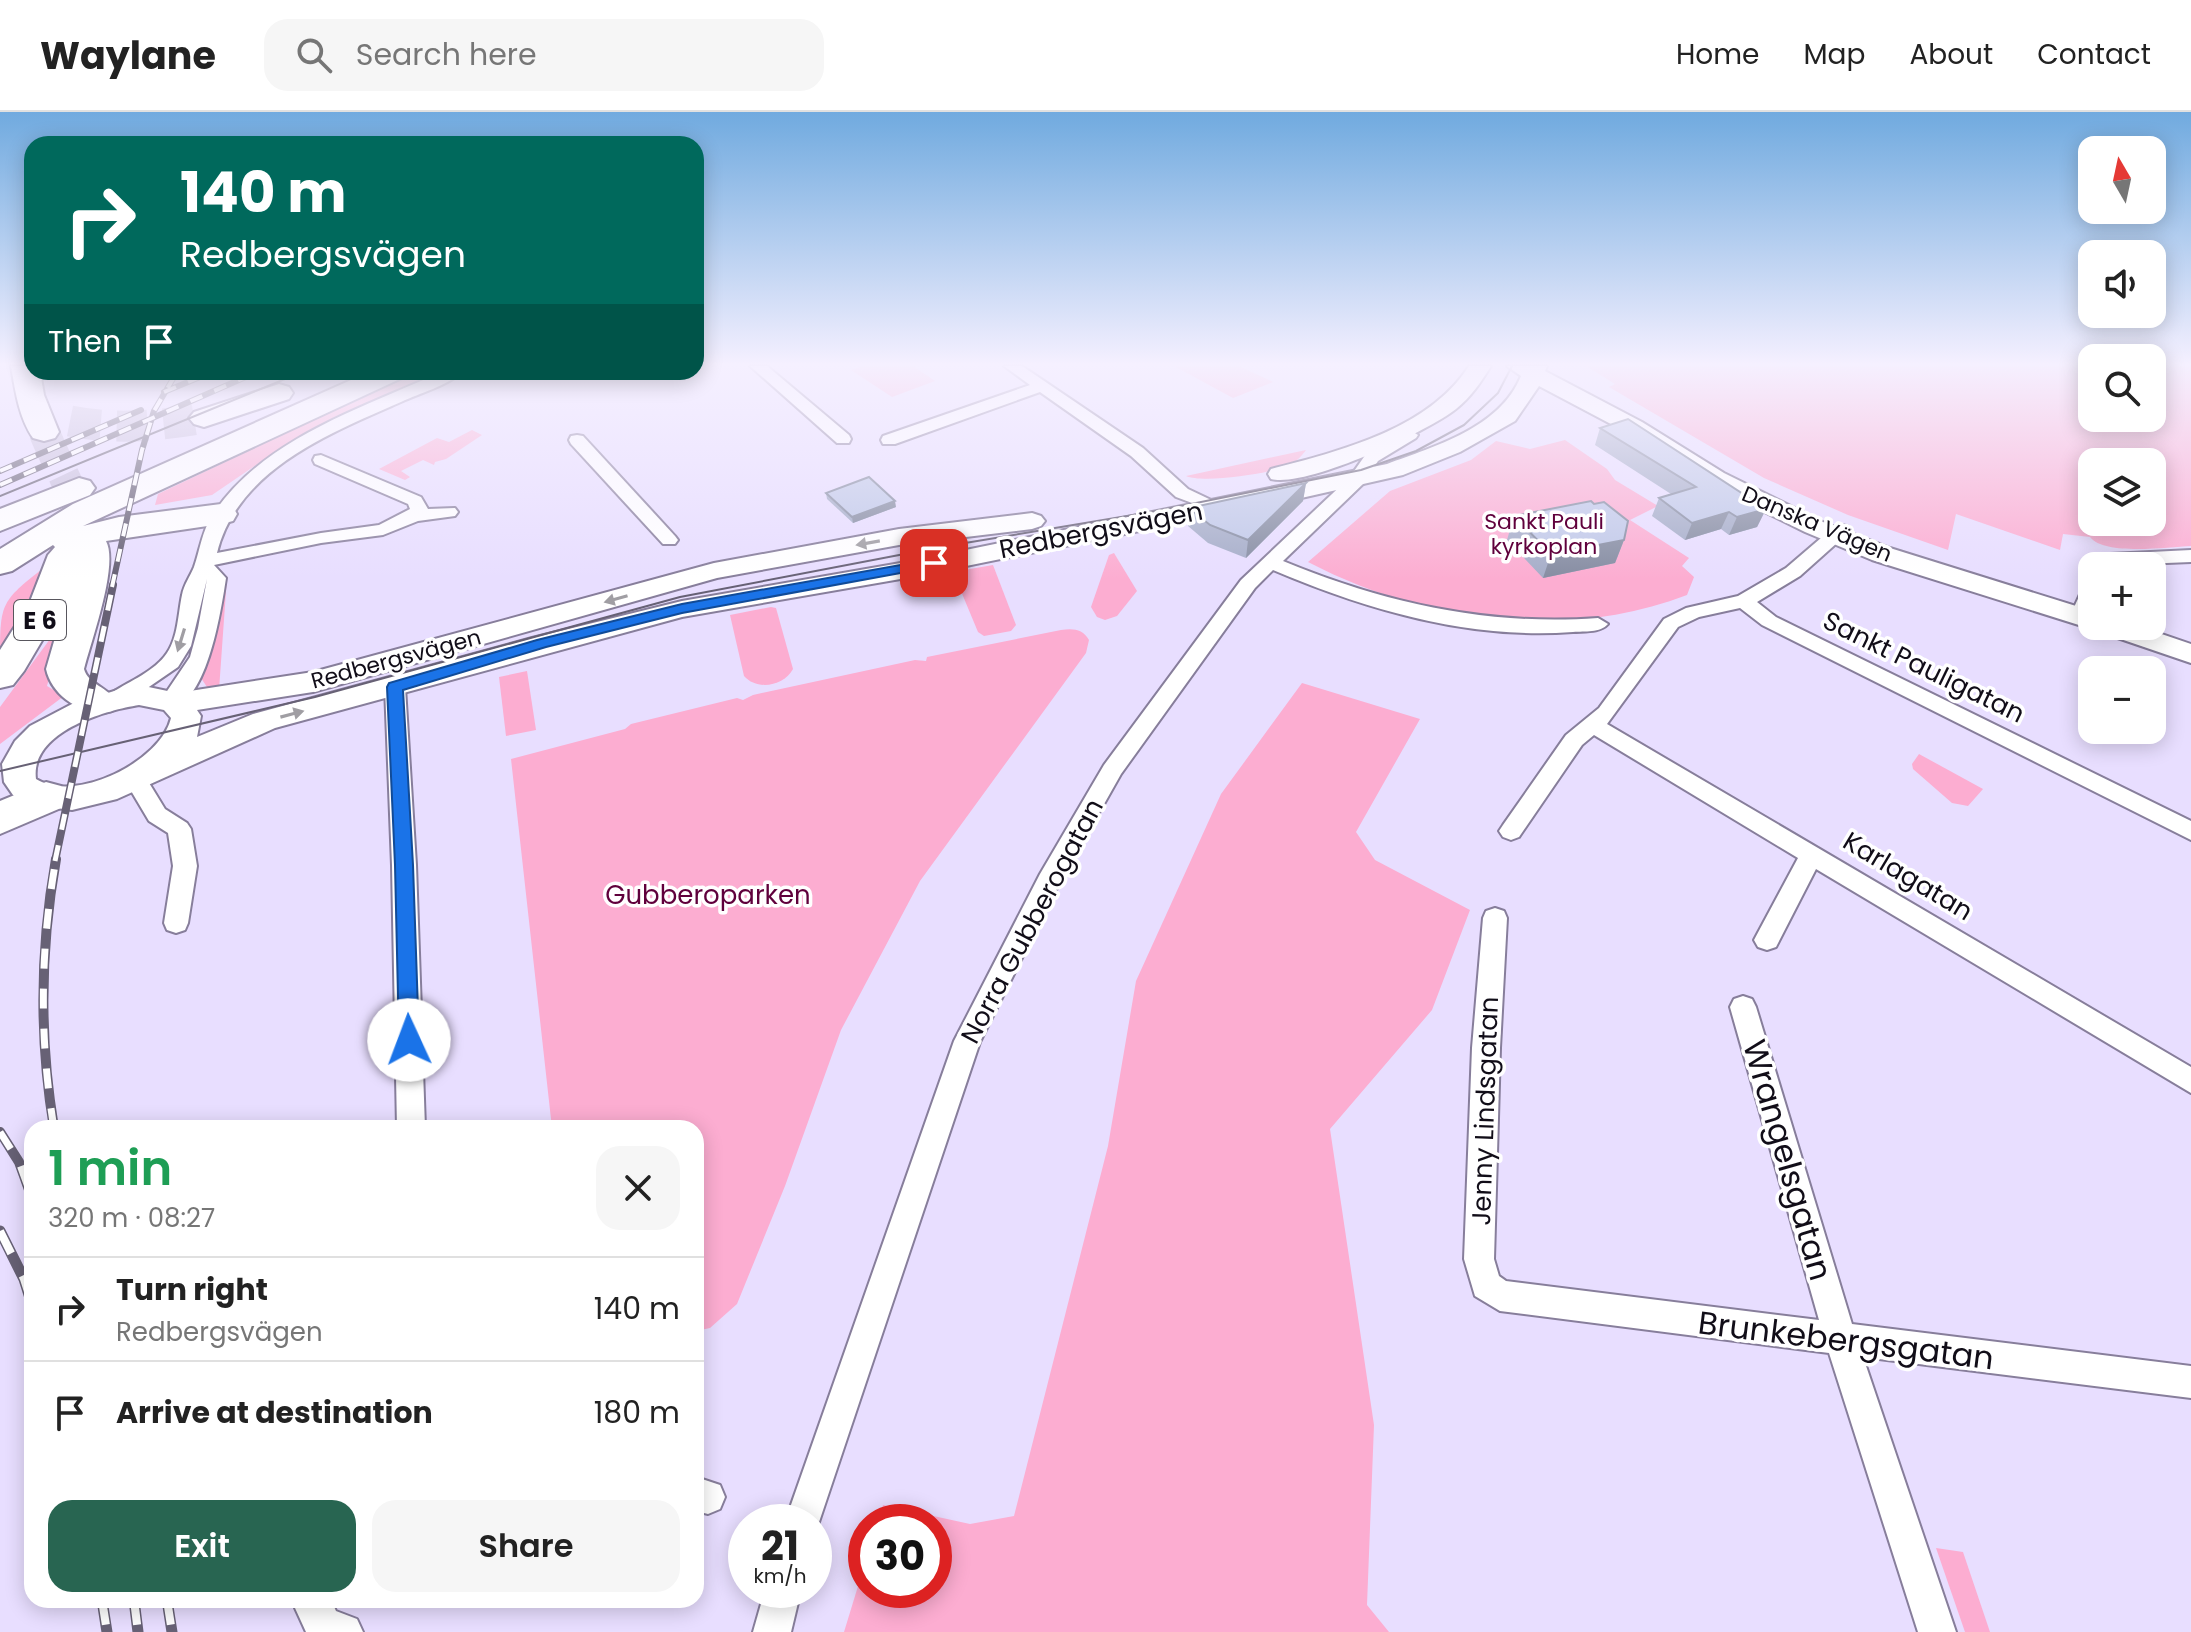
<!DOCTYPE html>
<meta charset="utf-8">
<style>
:root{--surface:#fff;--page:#f6f6f6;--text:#222;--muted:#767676;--line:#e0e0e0;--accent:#286551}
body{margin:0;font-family:Poppins,sans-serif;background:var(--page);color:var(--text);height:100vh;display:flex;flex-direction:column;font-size:30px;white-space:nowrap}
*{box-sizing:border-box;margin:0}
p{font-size:26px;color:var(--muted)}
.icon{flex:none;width:44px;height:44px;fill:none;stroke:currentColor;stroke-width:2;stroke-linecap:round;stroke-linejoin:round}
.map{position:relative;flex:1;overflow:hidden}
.sheet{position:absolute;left:24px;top:1008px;width:680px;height:488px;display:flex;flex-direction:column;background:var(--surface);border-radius:24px;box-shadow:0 4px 20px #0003}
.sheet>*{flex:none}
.top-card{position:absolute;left:24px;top:24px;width:680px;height:244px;border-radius:24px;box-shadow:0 4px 20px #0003;background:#00695c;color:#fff;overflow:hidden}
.needle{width:52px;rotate:351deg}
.buttons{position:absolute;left:2078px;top:24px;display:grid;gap:16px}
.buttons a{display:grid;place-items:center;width:88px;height:88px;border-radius:16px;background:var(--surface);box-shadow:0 4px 20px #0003;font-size:40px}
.speed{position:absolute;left:728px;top:1392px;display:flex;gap:16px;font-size:40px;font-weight:700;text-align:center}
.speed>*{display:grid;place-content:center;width:104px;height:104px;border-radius:50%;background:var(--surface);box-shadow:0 4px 20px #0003;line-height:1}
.speed small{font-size:20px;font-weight:400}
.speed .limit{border:12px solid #d22;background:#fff;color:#111}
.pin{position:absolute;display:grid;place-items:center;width:68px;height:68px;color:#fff;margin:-34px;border-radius:16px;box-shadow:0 4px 12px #0006}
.me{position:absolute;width:88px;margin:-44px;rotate:358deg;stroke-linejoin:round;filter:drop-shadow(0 0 6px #0008)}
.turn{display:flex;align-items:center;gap:28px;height:168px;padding:0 24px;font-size:36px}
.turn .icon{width:104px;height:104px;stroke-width:2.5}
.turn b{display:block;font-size:56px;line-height:68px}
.then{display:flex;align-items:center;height:76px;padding:0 24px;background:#0003;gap:16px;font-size:30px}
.round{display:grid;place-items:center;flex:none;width:84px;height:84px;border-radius:24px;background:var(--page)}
.head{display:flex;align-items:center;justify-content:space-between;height:136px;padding:0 24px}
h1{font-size:48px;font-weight:600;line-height:60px;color:#1e9e55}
.button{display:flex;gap:16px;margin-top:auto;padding:16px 24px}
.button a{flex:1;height:92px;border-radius:24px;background:var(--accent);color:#fff;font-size:32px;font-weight:600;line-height:92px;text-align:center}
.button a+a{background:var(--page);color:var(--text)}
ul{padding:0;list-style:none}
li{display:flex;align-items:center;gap:24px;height:104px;padding:0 24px;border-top:2px solid var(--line)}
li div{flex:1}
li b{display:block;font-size:30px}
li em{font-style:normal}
header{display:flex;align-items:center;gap:48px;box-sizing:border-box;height:112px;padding:0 40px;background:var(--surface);border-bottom:2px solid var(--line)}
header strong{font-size:38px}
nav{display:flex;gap:44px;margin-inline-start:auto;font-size:28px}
.search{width:560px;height:72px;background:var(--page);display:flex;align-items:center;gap:20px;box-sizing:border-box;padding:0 28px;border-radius:24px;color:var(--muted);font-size:30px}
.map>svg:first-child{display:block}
</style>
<header>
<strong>Waylane</strong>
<div class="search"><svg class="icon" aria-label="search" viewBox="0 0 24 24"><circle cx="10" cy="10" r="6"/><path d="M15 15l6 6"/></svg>Search here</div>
<nav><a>Home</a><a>Map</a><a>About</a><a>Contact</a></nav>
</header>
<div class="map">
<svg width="2191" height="1520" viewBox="0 0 2191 1520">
<rect width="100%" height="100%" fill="#e8deff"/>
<g fill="#fcadd1" fill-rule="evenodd">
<polygon points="863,254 913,254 935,269 892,285 851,258"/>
<polygon points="1174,254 1239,254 1273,270 1233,286"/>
<path d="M1586,254H2092V306H2152V254H2191V434C2167,435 2105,444 2090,425L2063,422L2060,438L1956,402L1948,438L1848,403L1764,366L1609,275L1615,272ZM2092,350H2152V410H2092Z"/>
<polygon points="414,260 440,260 287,332 212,383 155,393 158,382"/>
<polygon points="472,318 482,323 446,347 435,350 434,353 423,348 401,359 410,365 405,368 379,357 437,326 449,330"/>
<path d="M1565,328L1607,357L1615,368L1658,394L1630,408L1689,446L1682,454L1694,465L1687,483C1565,530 1423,510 1308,450L1390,379L1471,348L1496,329L1530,337Z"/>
<path d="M1306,338C1303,342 1297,349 1292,352C1275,361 1204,372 1186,364Z"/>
<polygon points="1114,441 1137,479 1117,504 1105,508 1097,505 1091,495 1109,443"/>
<polygon points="993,453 1016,513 1011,519 984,524 978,520 953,460"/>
<path d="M42,457L35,482L0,542C0,491 2,489 42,457Z"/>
<polygon points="227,465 219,578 207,575 201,566 214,532 223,470"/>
<polygon points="71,482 47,574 64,584 0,632 0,595 53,523"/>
<path d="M771,495L776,496L793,557C784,574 757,579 744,564L730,503Z"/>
<path d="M1061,518C1073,516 1083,517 1089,528L1086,541L920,769L841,918L785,1074L737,1192L710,1216L696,1219V1016H552L511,647L625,617L631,612L737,586L743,588L753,583L915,548L926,549L927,545Z"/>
<polygon points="527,559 536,618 506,624 499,565"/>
<polygon points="1302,571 1420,607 1356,720 1375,748 1470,798 1432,898 1330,1017 1374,1313 1367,1493 1389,1520 844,1520 866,1448 866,1478 934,1478 934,1410 878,1410 883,1393 970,1412 1014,1404 1108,1034 1136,869 1221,682"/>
<polygon points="1919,642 1983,677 1968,694 1952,691 1913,657 1912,652"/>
<polygon points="1936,1436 1963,1440 1990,1520 1965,1520"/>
</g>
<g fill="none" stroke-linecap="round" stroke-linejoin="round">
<g stroke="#c8bfdc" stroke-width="31" stroke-dasharray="31 16" stroke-linecap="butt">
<path d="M70,309C115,318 159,314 204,306"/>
<path d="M44,320C60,358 80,394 92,433"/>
</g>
<g stroke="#877e9b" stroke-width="4">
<g id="street">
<polygon points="750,254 767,254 849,323 851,327 849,331 837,331"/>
<polygon points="1004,254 1022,254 1143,336 1188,377 1228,396 1219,401 1176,385 1131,344 1040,280 895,332 883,332 881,328 883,324 1030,273"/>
<path d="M441,260H462C447,274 420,281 401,290C330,321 237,358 217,441L321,421L379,413L410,397L408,392L315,352L313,348L315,344L321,343L421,385L428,397L455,396L458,400L455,404L418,409L383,423L321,431L214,453L226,466C222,493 206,604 165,593L161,588L190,545L198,516L207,467L191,534L178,555L127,590H113L110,585L113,580C130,569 155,559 167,541C178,525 178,502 182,483C184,472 190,465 194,455C200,438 202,419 212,404C261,327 363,296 441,260Z"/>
<path d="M1410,318L1418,323L1416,326L1378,349L1364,371L1283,449C1385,491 1487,514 1598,506L1608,512C1600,521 1585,519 1573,520C1470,528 1367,498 1273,458L1255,476L1121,662L1060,770L980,930L815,1422L814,1410H785L954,929L1040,762L1104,653L1241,468L1350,365L1366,342Z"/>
<polygon points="577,323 583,324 675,424 678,428 675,432 663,432 571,332 569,328 571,324"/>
<polygon points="1841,413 1847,414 1850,418 1847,422 1800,464 1757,490 1776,505 2191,709 2191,728 1762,513 1740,496 1699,505 1678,515 1607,612 2191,955 2191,981 1816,757 1776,835 1767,838 1758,835 1754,828 1798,746 1594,623 1582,633 1519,725 1511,728 1503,725 1499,719 1503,713 1566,623 1599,596 1664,507 1686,496 1738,484 1786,456 1835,414"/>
<polygon points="2191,438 2191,450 2093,454 2110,442"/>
<polygon points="2092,472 2090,504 2087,508 2073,508 2070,504 2082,478"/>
<polygon points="395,568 405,575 416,753 425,1016 397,1016 392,753 385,575"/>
<polygon points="135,659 143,661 165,697 187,711 191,717 197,754 188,811 185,818 176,821 167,818 164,811 173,754 168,721 149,709 124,667 127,661"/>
<polygon points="1495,796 1504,799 1507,806 1500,936 1494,1147 1499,1164 1506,1169 1819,1208 1730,895 1734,887 1743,884 1752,887 1756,895 1852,1212 2191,1254 2191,1286 1863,1245 1956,1520 1918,1520 1829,1241 1500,1199 1475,1184 1464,1147 1472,936 1483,806 1486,799"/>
<polygon points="696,1365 720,1373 725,1385 720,1397 708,1402 696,1399"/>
<polygon points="765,1478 801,1478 791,1520 753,1520"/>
<polygon points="295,1488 331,1488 336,1499 357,1507 363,1520 306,1520 295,1496"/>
</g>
</g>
<g stroke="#877e9b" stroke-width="4">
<g id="secondary">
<path d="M1469,254H1491C1481,270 1471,285 1456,297C1427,320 1306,376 1271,367L1268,362L1271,357C1340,339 1429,317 1469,254Z"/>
<path d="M1507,254H1547L1545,259L1642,310L1724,361L1823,410L1890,436L2092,499V514H2138L2191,532V551L2100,520L2097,515L2082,514L1872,448L1805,420L1706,371L1626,320L1539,274L1515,309L1460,340L1403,363L1288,389L912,465L682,505L275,616L117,687L72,698L40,694L23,689L13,683L4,670L2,652L15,629L30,614L72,592L124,576L139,573L177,581L313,560L714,451L899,417L1032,401L1041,404L1045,409L1041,414L1032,417L899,433L717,466L313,580L197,598L201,604L197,625L253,602L532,526L682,489L912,449L1387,352C1435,334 1500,316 1521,264ZM139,593L164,598L171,606C161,649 76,692 36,667C30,621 102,599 139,593Z"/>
</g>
</g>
<g stroke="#877e9b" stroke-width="4">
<g id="highway">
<path d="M11,254H32V260H40L44,283L59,320L55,326L44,329L33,326C19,306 15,278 11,254Z"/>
<path d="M369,260H406L402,266L83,414L119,405L221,392L233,395L237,402L233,409L221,412L106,429C119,453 91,529 84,557C88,572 109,576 117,590L112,599C85,606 52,585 46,557L66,488L24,559L13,573L0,576V538L29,492L48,443L55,435L53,433L12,459L0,462V437L73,392Z"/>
<polygon points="279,272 289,275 293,281 289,287 204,315 194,312 189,306 194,300"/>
<polygon points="79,366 90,369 95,376 90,383 0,419 0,397"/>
<polygon points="46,670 61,674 67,685 61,696 0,722 0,689"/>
</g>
</g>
<use href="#street" fill="#fff" fill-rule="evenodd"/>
<use href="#secondary" fill="#fff" fill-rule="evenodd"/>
<use href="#highway" fill="#fff" fill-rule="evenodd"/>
<g stroke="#676175" stroke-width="2">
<polyline points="0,384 302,260"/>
<polyline points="0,659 315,585 680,485 941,435 1151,400 1361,358 1416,339 1464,313 1498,281 1512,254"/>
</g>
<g stroke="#676175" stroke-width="6">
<g id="rail-far3">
<polyline points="164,280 212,260"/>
<polyline points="0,359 141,298"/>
<polyline points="0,373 257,260"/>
<polyline points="112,475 142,338 154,299 177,260"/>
</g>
</g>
<g stroke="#676175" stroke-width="8">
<polyline id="rail-far2" points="55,749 113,473"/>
</g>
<g stroke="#676175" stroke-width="10">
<g id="rail-far1">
<path d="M54,1016C39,926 40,837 56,747"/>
<polyline points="0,1020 19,1050 32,1086"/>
</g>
</g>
<g stroke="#676175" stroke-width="11">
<g id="rail">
<polyline points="0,1119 24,1167 32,1192"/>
<polyline points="102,1488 107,1520"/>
<polyline points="134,1488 138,1520"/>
<polyline points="167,1488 172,1520"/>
</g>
</g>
<use href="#rail-far3" stroke="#fff" stroke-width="4" stroke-dasharray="13" stroke-linecap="butt"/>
<use href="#rail-far2" stroke="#fff" stroke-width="5" stroke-dasharray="16" stroke-linecap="butt"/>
<use href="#rail-far1" stroke="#fff" stroke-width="7" stroke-dasharray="20" stroke-linecap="butt"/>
<use href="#rail" stroke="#fff" stroke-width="8" stroke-dasharray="25" stroke-linecap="butt"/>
</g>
<g fill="#a5adc8">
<polygon points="1600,316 1766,397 1757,415 1729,423 1721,417 1685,428 1652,404 1659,386 1671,382 1595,333"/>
<polygon points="1306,371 1303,389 1246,446 1208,431 1188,414 1189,396"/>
<polygon points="826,381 896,395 853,411 827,387"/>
<polygon points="1514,404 1624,428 1615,451 1543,466 1507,428"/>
</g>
<g fill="#868da2">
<polygon points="1306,371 1303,389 1246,446 1248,428"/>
<polygon points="895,389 896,395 853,411 852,405"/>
<polygon points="1766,397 1757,415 1729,423 1737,405"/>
<polygon points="1729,400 1721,417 1685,428 1692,411"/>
<polygon points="1624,428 1615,451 1543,466 1551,442"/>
</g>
<g fill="#c0c9e8" stroke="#868da2" stroke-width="2">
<polygon points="1628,307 1766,397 1737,405 1729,400 1692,411 1659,386 1696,375 1600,316"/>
<polygon points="869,365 895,389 852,405 826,381"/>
<polygon points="1306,371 1248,428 1210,413 1189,396"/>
<polygon points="1591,389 1594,392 1604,390 1628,409 1624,428 1551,442 1514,404"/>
</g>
<defs><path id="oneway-solid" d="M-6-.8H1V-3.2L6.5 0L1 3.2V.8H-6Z" transform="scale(2)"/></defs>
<g fill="#a09ea3">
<use href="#oneway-solid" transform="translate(868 431) rotate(170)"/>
<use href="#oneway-solid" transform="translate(616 487) rotate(164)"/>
<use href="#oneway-solid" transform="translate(181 528) rotate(107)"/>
<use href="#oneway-solid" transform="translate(292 602) rotate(-15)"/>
</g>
<linearGradient id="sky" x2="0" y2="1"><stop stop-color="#70aadf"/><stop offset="0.54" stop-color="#f5f0ff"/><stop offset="1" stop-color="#f5f0ff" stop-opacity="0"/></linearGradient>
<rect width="2191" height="467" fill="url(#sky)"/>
<polygon fill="#1a73e8" stroke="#114b97" stroke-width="2" points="934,447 939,448 939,454 682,501 546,535 403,578 413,753 419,928 416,935 409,937 402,935 399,928 395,753 387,575 389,571 537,528 682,492"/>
<g text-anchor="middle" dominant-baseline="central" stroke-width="7" stroke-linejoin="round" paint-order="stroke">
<g font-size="22" fill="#60003c" stroke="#fff">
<text x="1544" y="409">Sankt Pauli<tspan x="1544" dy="25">kyrkoplan</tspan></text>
</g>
<g font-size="22" fill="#110d18" stroke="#fff">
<text transform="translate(1817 412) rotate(23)">Danska Vägen</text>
<text transform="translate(396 547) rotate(-15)">Redbergsvägen</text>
</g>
<rect fill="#fff" stroke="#58565d" stroke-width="2" x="14" y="488" width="52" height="40" rx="6"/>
<g font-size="24" font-weight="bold" fill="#110d18">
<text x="40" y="508">E 6</text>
</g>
<g font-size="26" fill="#110d18" stroke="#fff">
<text transform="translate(1101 418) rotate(-11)">Redbergsvägen</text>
<text transform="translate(1924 555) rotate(26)">Sankt Pauligatan</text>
<text transform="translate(1908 764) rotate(31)">Karlagatan</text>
<text transform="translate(1032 809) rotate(-62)">Norra Gubberogatan</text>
<text transform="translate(1485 999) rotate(-88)">Jenny Lindsgatan</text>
</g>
<g font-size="26" fill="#60003c" stroke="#fff">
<text x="708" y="783">Gubberoparken</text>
</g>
<g font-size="32" fill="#110d18" stroke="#fff">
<text transform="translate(1788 1048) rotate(74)">Wrangelsgatan</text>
<text transform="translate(1846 1228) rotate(7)">Brunkebergsgatan</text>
</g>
</g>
</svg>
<div class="buttons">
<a><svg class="needle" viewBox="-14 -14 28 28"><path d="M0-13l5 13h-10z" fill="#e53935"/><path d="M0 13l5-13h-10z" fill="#767676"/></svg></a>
<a><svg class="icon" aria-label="sound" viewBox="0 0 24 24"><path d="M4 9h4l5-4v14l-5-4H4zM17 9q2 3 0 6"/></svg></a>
<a><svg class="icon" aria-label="search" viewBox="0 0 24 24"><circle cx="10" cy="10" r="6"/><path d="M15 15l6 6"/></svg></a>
<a><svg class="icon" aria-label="layers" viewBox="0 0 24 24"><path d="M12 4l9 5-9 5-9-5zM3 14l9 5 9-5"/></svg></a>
<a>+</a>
<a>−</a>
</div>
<div class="speed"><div>21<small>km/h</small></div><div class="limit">30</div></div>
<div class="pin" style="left:934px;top:451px;background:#d93025"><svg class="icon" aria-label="arrive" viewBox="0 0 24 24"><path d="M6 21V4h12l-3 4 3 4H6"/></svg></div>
<svg class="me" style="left:409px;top:928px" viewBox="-20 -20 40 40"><circle r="19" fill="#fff"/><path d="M0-13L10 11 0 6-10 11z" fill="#1a73e8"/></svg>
<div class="top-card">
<div class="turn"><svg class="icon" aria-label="right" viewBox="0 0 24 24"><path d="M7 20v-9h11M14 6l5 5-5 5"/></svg><div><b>140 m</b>Redbergsvägen</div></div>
<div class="then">Then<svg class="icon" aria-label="arrive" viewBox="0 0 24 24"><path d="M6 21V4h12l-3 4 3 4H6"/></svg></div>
</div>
<section class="sheet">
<div class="head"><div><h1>1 min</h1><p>320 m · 08:27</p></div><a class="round"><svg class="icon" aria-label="close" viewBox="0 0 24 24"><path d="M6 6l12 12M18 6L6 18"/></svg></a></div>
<ul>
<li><svg class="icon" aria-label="right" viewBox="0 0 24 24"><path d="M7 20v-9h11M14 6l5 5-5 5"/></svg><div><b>Turn right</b><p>Redbergsvägen</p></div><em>140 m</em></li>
<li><svg class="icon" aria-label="arrive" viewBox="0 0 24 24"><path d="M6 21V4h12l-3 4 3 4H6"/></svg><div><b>Arrive at destination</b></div><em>180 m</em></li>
</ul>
<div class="button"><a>Exit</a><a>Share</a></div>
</section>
</div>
